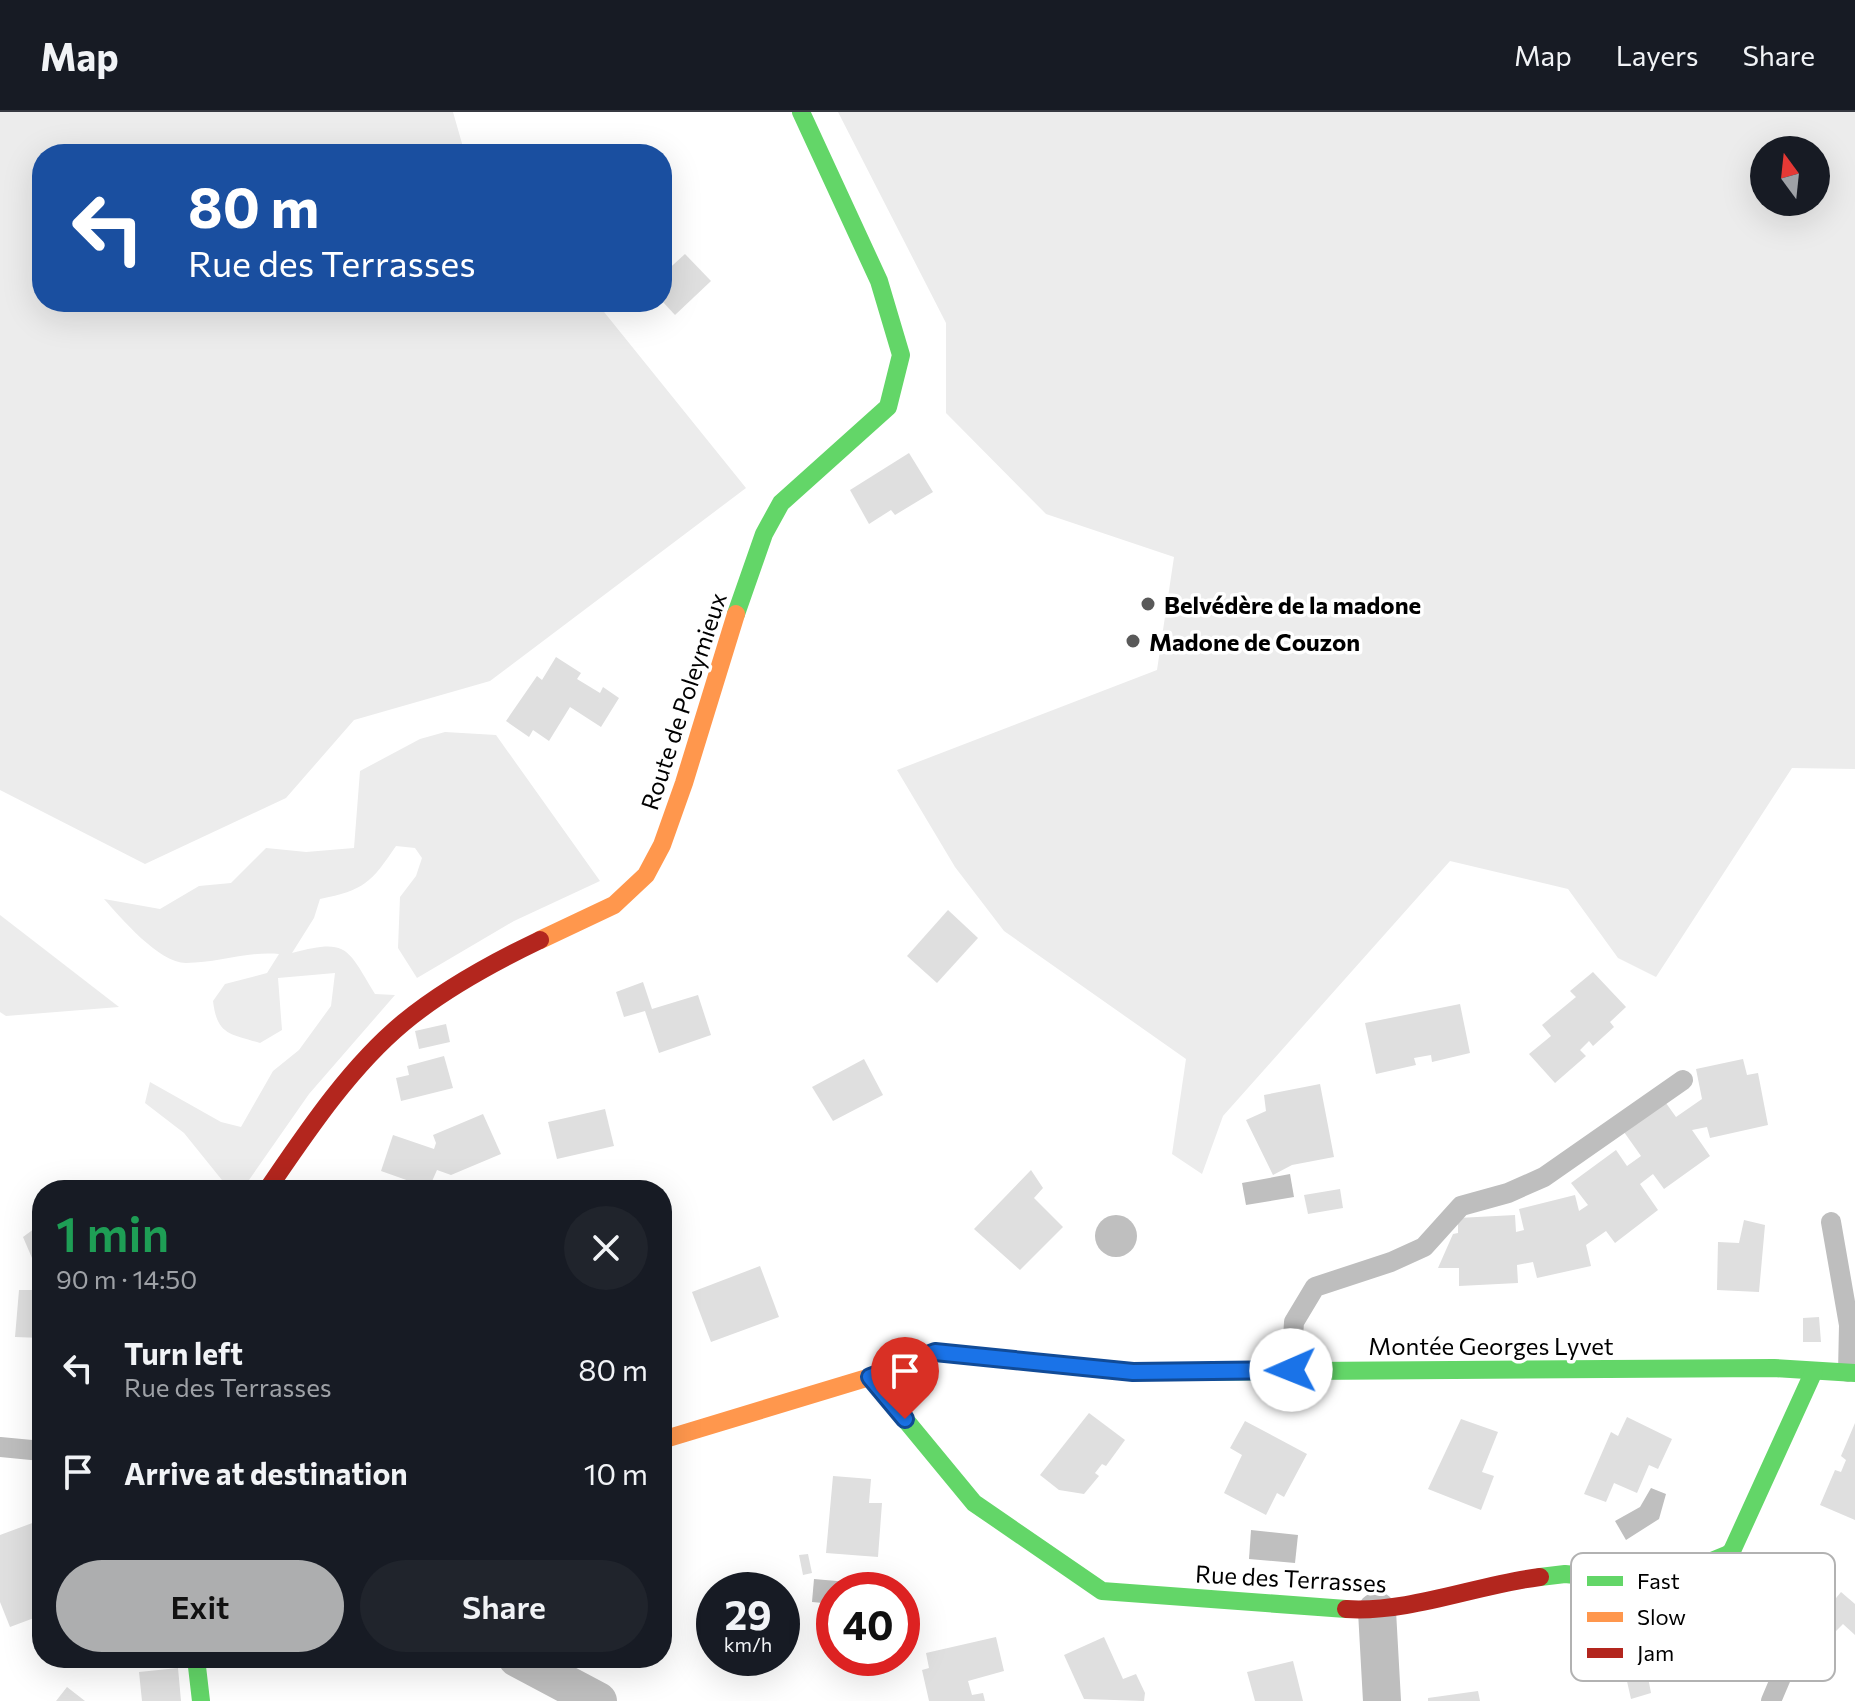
<!DOCTYPE html>
<meta charset="utf-8">
<style>
:root{--surface:#171b24;--page:#20242c;--text:#f1f3f6;--muted:#9ea1a6;--line:#363941;--accent:#adaeaf}
body{margin:0;font-family:Commissioner,sans-serif;background:var(--page);color:var(--text);height:100vh;display:flex;flex-direction:column;font-size:30px;white-space:nowrap}
*{box-sizing:border-box;margin:0}
p{font-size:26px;color:var(--muted)}
.icon{flex:none;width:44px;height:44px;fill:none;stroke:currentColor;stroke-width:2;stroke-linecap:round;stroke-linejoin:round}
.map{position:relative;flex:1;overflow:hidden}
.details{position:absolute;left:32px;top:1068px;width:640px;height:488px;display:flex;flex-direction:column;background:var(--surface);border-radius:32px;box-shadow:0 8px 32px #0002}
.details>*{flex:none}
.guide{position:absolute;left:32px;top:32px;width:640px;height:168px;border-radius:32px;box-shadow:0 8px 32px #0002;background:#1a4fa0;color:#fff;overflow:hidden}
.needle{width:52px;rotate:345deg}
.tools{position:absolute;left:1750px;top:24px;display:grid;gap:16px}
.tools a{display:grid;place-items:center;width:80px;height:80px;border-radius:50%;background:var(--surface);box-shadow:0 8px 32px #0002;font-size:40px}
.speed{position:absolute;left:696px;top:1460px;display:flex;gap:16px;font-size:40px;font-weight:700;text-align:center}
.speed>*{display:grid;place-content:center;width:104px;height:104px;border-radius:50%;background:var(--surface);box-shadow:0 8px 32px #0002;line-height:1}
.speed small{font-size:20px;font-weight:400}
.speed .limit{border:12px solid #d22;background:#fff;color:#111}
.pin{position:absolute;display:grid;place-items:center;width:68px;height:68px;color:#fff;margin:-82px -34px;border-radius:50% 50% 50% 0;rotate:-45deg;box-shadow:0 0 8px #0007}
.pin .icon{rotate:45deg}
.me{position:absolute;width:88px;margin:-44px;rotate:269deg;stroke-linejoin:round;filter:drop-shadow(0 0 6px #0008)}
.turn{display:flex;align-items:center;gap:28px;height:168px;padding:0 24px;font-size:36px}
.turn .icon{width:104px;height:104px;stroke-width:2.5}
.turn b{display:block;font-size:56px;line-height:68px}
.round{display:grid;place-items:center;flex:none;width:84px;height:84px;border-radius:42px;background:var(--page)}
.head{display:flex;align-items:center;justify-content:space-between;height:136px;padding:0 24px}
h1{font-size:48px;font-weight:600;line-height:60px;color:#1e9e55}
.primary-button{display:flex;gap:16px;margin-top:auto;padding:16px 24px}
.primary-button a{flex:1;height:92px;border-radius:48px;background:var(--accent);color:#111;font-size:32px;font-weight:600;line-height:92px;text-align:center}
.primary-button a+a{background:var(--page);color:var(--text)}
ul{padding:0;list-style:none}
li{display:flex;align-items:center;gap:24px;height:104px;padding:0 24px}
li div{flex:1}
li b{display:block;font-size:30px}
li em{font-style:normal}
header{display:flex;align-items:center;gap:48px;box-sizing:border-box;height:112px;padding:0 40px;background:var(--surface);border-bottom:2px solid var(--line)}
header strong{font-size:38px}
nav{display:flex;gap:44px;margin-inline-start:auto;font-size:28px}
.map>svg:first-child{display:block}
</style>
<header>
<strong>Map</strong>
<nav><a>Map</a><a>Layers</a><a>Share</a></nav>
</header>
<div class="map">
<svg width="1855" height="1589" viewBox="0 0 1855 1589">
<rect width="100%" height="100%" fill="#fff"/>
<g fill="#ececec" fill-rule="evenodd">
<polygon points="0,0 453,0 465,42 42,42 42,190 596,190 746,376 490,569 354,608 286,686 145,752 0,678"/>
<path d="M838,0H1855V657L1792,656L1656,865L1618,846L1568,777L1450,749L1223,1004L1202,1062L1172,1042L1186,947L1004,819L955,755L897,658L1157,558L1174,445L1046,402L946,301V211ZM1764,38H1816V90H1764Z"/>
<path d="M445,620L496,623L600,769L514,809L417,866L398,836L400,785L416,764L422,746L415,736L396,734C371,771 364,778 320,787L314,806L292,841C348,826 347,836 375,882L395,883L309,982L242,1078H230L184,1021L145,991L150,970L221,1010L241,1015L273,959L299,938L331,894L335,861L278,866L282,918L260,931C230,922 217,923 213,889L225,872L267,861L279,842C247,839 218,851 186,851C159,851 121,806 104,787L160,797L199,774L231,771L266,736L306,740L354,736L360,659L420,627Z"/>
<polygon points="0,803 119,895 6,904 0,900"/>
</g>
<g fill="#bfbfbf">
<polygon points="1290,1062 1294,1085 1246,1093 1242,1071"/>
<circle cx="1116" cy="1124" r="21"/>
<polygon points="1651,1376 1666,1382 1659,1407 1626,1428 1615,1409 1640,1395"/>
<polygon points="1251,1418 1298,1423 1295,1451 1249,1447"/>
<polygon points="814,1467 848,1470 847,1478 834,1478 834,1492 812,1490"/>
</g>
<g fill="#dfdfdf">
<polygon points="685,142 711,169 675,203 662,189 662,163"/>
<polygon points="909,341 933,380 895,403 891,398 869,412 850,378"/>
<polygon points="556,545 581,561 577,567 600,581 603,575 619,586 601,615 570,595 549,629 533,618 529,625 506,609 537,564 542,568"/>
<polygon points="948,798 978,826 937,871 907,844"/>
<polygon points="1593,860 1626,895 1610,910 1614,915 1593,934 1589,929 1580,938 1586,944 1555,971 1529,942 1551,924 1542,913 1576,885 1570,879"/>
<polygon points="643,870 652,897 698,883 711,923 659,941 645,899 624,905 616,880"/>
<polygon points="1460,892 1470,941 1432,950 1431,943 1414,946 1416,953 1376,962 1365,911"/>
<polygon points="446,912 450,930 419,937 415,919"/>
<polygon points="444,944 453,976 401,989 396,966 409,963 407,954"/>
<polygon points="864,947 883,983 833,1009 812,975"/>
<polygon points="1743,947 1747,963 1758,961 1768,1013 1710,1026 1707,1015 1692,1018 1710,1044 1664,1077 1653,1062 1640,1072 1658,1098 1615,1131 1606,1119 1586,1133 1591,1154 1537,1166 1533,1150 1517,1153 1518,1171 1459,1174 1459,1156 1438,1156 1453,1122 1458,1121 1458,1106 1515,1103 1516,1120 1524,1118 1519,1097 1575,1083 1579,1099 1588,1093 1571,1071 1616,1038 1627,1054 1641,1044 1624,1020 1666,991 1676,1005 1702,987 1696,957"/>
<polygon points="1320,972 1334,1045 1292,1053 1273,1063 1246,1008 1266,999 1264,983"/>
<polygon points="605,997 614,1034 557,1047 548,1010"/>
<polygon points="483,1002 501,1042 451,1063 437,1058 429,1076 381,1059 393,1023 434,1037 436,1031 433,1023"/>
<polygon points="1031,1058 1043,1076 1034,1086 1063,1115 1020,1158 974,1117"/>
<polygon points="1340,1077 1343,1096 1308,1102 1304,1083"/>
<polygon points="1744,1108 1765,1113 1759,1180 1717,1178 1718,1130 1739,1131"/>
<polygon points="42,1111 42,1144 32,1146 23,1125"/>
<polygon points="760,1154 779,1205 711,1230 692,1180"/>
<polygon points="19,1178 42,1178 42,1226 15,1225"/>
<polygon points="1819,1205 1821,1230 1803,1230 1803,1206"/>
<polygon points="1089,1301 1125,1328 1106,1354 1102,1352 1095,1361 1099,1364 1084,1382 1059,1378 1040,1363"/>
<polygon points="1627,1305 1672,1327 1658,1357 1649,1353 1637,1381 1614,1371 1606,1390 1584,1382 1611,1320 1618,1324"/>
<polygon points="1461,1307 1498,1320 1482,1360 1494,1364 1481,1398 1428,1377"/>
<polygon points="1245,1309 1307,1342 1284,1385 1277,1381 1266,1403 1224,1381 1242,1343 1230,1336"/>
<polygon points="1855,1311 1855,1408 1820,1393 1835,1358 1841,1360 1846,1348 1841,1344"/>
<polygon points="833,1364 871,1367 869,1391 882,1391 878,1445 826,1441"/>
<polygon points="35,1410 42,1426 42,1503 10,1515 0,1490 0,1423"/>
<polygon points="808,1442 812,1461 803,1463 799,1443"/>
<polygon points="1841,1480 1855,1492 1855,1523 1843,1512 1833,1522 1818,1508"/>
<polygon points="1693,1506 1700,1528 1681,1533 1685,1550 1652,1559 1650,1554 1646,1555 1651,1581 1631,1587 1624,1556 1607,1560 1598,1525 1654,1509 1656,1516"/>
<polygon points="996,1525 1004,1559 968,1569 972,1583 983,1581 985,1589 929,1589 922,1558 929,1556 926,1541"/>
<polygon points="1104,1525 1123,1567 1136,1562 1145,1581 1144,1589 1084,1587 1064,1543"/>
<polygon points="1293,1549 1303,1589 1255,1589 1247,1560"/>
<polygon points="178,1556 181,1589 142,1589 139,1560"/>
<polygon points="67,1575 85,1589 56,1589"/>
<polygon points="1478,1579 1480,1589 1428,1589 1428,1586"/>
</g>
<g fill="none" stroke-linecap="round" stroke-linejoin="round">
<g stroke="#bebebe" stroke-width="20">
<polyline points="1831,1110 1849,1213 1848,1260"/>
<polyline points="1291,1258 1294,1210 1315,1175 1391,1150 1424,1135 1461,1094 1508,1081 1544,1065 1683,968"/>
<polyline points="0,1335 42,1339"/>
<polyline points="1731,1441 1782,1563 1771,1589"/>
</g>
<g stroke="#bebebe" stroke-width="38">
<polyline points="1377,1499 1382,1589"/>
<polyline points="517,1546 598,1589"/>
</g>
<g stroke="#63d668" stroke-width="18">
<polyline points="736,502 764,422 781,391 888,295 901,243 879,169 801,0"/>
<polyline points="1053,1252 1133,1260 1774,1256 1855,1261"/>
<polyline points="870,1265 974,1391 1102,1479 1346,1497"/>
<polyline points="1540,1465 1565,1462 1658,1471 1731,1441 1814,1259"/>
<polyline points="196,1546 201,1589"/>
</g>
<g stroke="#ff974d" stroke-width="18">
<polyline points="540,828 614,793 646,763 662,733 684,671 736,502"/>
<polyline points="662,1328 870,1265 935,1240 1053,1252"/>
</g>
<g stroke="#b3261e" stroke-width="18">
<path d="M267,1078C306,1021 349,956 403,911C444,877 492,851 540,828"/>
<path d="M1346,1497C1410,1501 1476,1473 1540,1465"/>
</g>
</g>
<g fill="none" stroke-linecap="round" stroke-linejoin="round">
<g stroke="#114b97" stroke-width="20">
<polyline id="route" points="905,1307 870,1265 935,1240 1133,1260 1291,1258"/>
</g>
<use href="#route" stroke="#1a73e8" stroke-width="14"/>
</g>
<g fill="#595959" stroke="#fff" stroke-width="3">
<circle cx="1148" cy="492" r="8"/>
<circle cx="1133" cy="529" r="8"/>
</g>
<g text-anchor="middle" dominant-baseline="central" stroke-width="7" stroke-linejoin="round" paint-order="stroke">
<g font-size="24" font-weight="bold" fill="#000" stroke="#fff" text-anchor="start">
<text x="1164" y="492">Belvédère de la madone</text>
<text x="1149" y="529">Madone de Couzon</text>
</g>
<g font-size="24" fill="#000" stroke="#fff">
<text transform="translate(683 589) rotate(-72)">Route de Poleymieux</text>
<text x="1491" y="1233">Montée Georges Lyvet</text>
<text transform="translate(1291 1466) rotate(3)">Rue des Terrasses</text>
</g>
</g>
<rect x="1571" y="1441" width="264" height="128" rx="12" fill="#fff" stroke="#b2b2b2" stroke-width="2"/>
<rect x="1587" y="1464" width="36" height="10" fill="#63d668"/>
<rect x="1587" y="1500" width="36" height="10" fill="#ff974d"/>
<rect x="1587" y="1536" width="36" height="10" fill="#b3261e"/>
<g font-size="22" fill="#000">
<text x="1637" y="1477">Fast</text>
<text x="1637" y="1513">Slow</text>
<text x="1637" y="1549">Jam</text>
</g>
</svg>
<div class="tools">
<a><svg class="needle" viewBox="-14 -14 28 28"><path d="M0-13l5 13h-10z" fill="#e53935"/><path d="M0 13l5-13h-10z" fill="#9ea1a6"/></svg></a>
</div>
<div class="speed"><div>29<small>km/h</small></div><div class="limit">40</div></div>
<div class="pin" style="left:905px;top:1307px;background:#d93025"><svg class="icon" aria-label="arrive" viewBox="0 0 24 24"><path d="M6 21V4h12l-3 4 3 4H6"/></svg></div>
<svg class="me" style="left:1291px;top:1258px" viewBox="-20 -20 40 40"><circle r="19" fill="#fff"/><path d="M0-13L10 11 0 6-10 11z" fill="#1a73e8"/></svg>
<div class="guide">
<div class="turn"><svg class="icon" aria-label="left" viewBox="0 0 24 24"><path d="M17 20v-9H6M10 6l-5 5 5 5"/></svg><div><b>80 m</b>Rue des Terrasses</div></div>
</div>
<section class="details">
<div class="head"><div><h1>1 min</h1><p>90 m · 14:50</p></div><a class="round"><svg class="icon" aria-label="close" viewBox="0 0 24 24"><path d="M6 6l12 12M18 6L6 18"/></svg></a></div>
<ul>
<li><svg class="icon" aria-label="left" viewBox="0 0 24 24"><path d="M17 20v-9H6M10 6l-5 5 5 5"/></svg><div><b>Turn left</b><p>Rue des Terrasses</p></div><em>80 m</em></li>
<li><svg class="icon" aria-label="arrive" viewBox="0 0 24 24"><path d="M6 21V4h12l-3 4 3 4H6"/></svg><div><b>Arrive at destination</b></div><em>10 m</em></li>
</ul>
<div class="primary-button"><a>Exit</a><a>Share</a></div>
</section>
</div>
